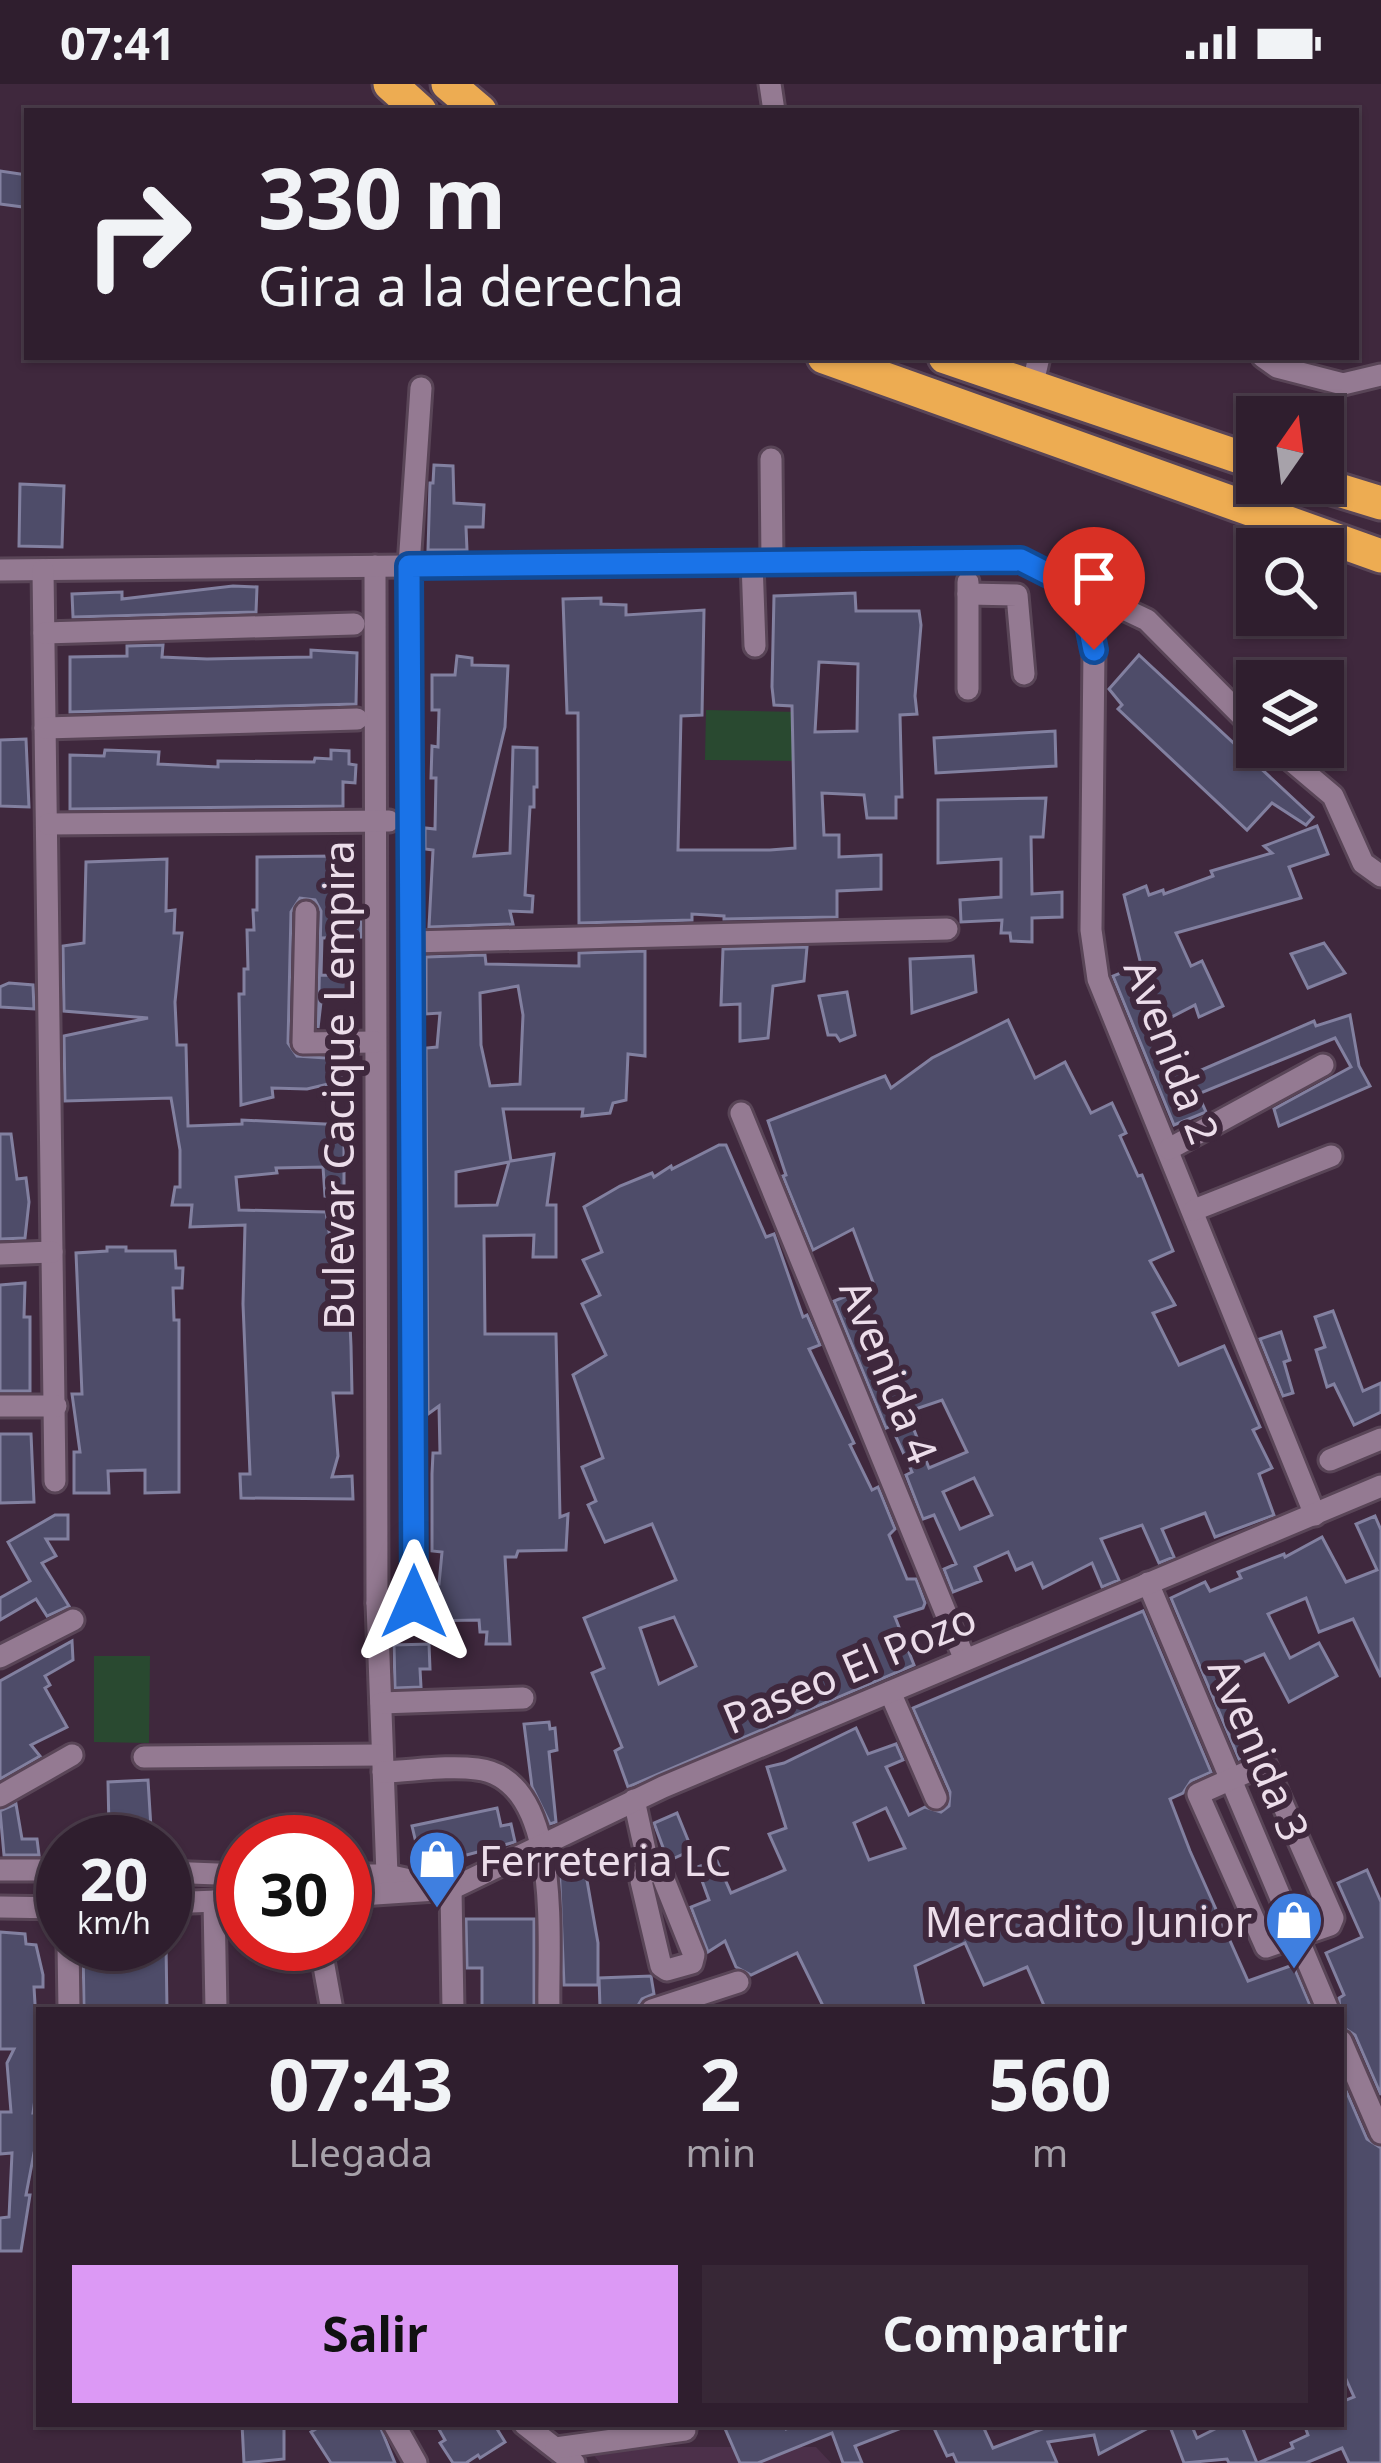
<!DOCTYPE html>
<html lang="es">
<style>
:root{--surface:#2f1e2e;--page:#372736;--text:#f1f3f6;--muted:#a7a2aa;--line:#4a3c4a;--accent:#dc99f5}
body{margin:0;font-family:"Noto Sans",sans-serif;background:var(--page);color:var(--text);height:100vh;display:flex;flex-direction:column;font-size:45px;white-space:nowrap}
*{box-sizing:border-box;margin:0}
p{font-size:39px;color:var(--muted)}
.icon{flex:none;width:66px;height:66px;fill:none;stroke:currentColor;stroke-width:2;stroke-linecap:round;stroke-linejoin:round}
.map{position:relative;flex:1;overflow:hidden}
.panel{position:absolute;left:36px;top:1923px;width:1308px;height:420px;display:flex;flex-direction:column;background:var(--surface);border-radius:0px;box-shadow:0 3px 9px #0004,0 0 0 3px var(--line)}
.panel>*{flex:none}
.banner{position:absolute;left:24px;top:24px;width:1335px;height:252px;border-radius:0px;box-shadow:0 3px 9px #0004,0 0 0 3px var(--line);background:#2f1e2e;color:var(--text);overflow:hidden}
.needle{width:78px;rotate:14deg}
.controls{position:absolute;left:1236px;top:312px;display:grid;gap:24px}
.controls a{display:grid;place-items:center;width:108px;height:108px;border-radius:0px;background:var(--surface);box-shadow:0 3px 9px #0004,0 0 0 3px var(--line);font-size:60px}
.speed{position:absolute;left:36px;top:1731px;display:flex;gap:24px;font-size:60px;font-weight:700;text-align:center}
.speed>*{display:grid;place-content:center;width:156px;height:156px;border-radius:50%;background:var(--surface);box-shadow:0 3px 9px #0004,0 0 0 3px var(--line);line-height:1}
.speed small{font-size:30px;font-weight:400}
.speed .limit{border:18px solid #d22;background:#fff;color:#111}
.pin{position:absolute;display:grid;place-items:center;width:102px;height:102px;color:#fff;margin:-123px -51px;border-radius:50% 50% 50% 0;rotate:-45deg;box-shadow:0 0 12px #0007}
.pin .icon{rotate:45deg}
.me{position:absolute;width:132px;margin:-66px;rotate:0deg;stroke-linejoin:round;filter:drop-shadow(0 0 9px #0008)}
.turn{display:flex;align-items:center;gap:42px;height:252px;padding:0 36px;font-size:54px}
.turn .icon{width:156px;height:156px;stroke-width:2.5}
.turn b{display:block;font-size:84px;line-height:102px}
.eta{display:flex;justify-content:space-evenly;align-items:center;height:204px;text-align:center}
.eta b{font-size:72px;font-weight:700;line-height:84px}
.action{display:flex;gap:24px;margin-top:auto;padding:24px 36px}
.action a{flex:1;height:138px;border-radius:0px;background:var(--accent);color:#111;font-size:48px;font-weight:700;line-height:138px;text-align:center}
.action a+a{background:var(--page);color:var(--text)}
.status{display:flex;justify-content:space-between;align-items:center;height:84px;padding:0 60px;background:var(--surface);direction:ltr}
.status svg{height:33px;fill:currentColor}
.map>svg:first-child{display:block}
</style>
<div class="status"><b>07:41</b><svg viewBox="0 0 49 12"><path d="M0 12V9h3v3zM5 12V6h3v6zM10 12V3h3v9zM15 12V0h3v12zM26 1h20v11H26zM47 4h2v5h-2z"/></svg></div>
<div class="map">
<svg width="1381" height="2379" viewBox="0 0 1381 2379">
<rect width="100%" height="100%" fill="#3f283d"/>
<polygon fill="#4c304a" points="587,2363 816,2363 831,2379 600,2379"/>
<g fill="#294930">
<polygon points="706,626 800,628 800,677 705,676"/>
<polygon points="94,1572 150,1572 149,1659 94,1658"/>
</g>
<g fill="#4e4c69" stroke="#8280a0" stroke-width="3" fill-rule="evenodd">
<polygon points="0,87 27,91 23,123 0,120"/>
<polygon points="434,381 453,382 454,419 484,421 483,443 466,443 467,466 428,466 430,399 433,399"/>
<polygon points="20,400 64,402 62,463 19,462"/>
<polygon points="233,502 257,503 256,528 73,533 72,510 122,508 122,515"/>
<path d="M855,509L856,527H919L921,541L915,612L917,630L900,631L902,713H896V734H867L864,711L822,709L824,751H839V773L881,771V805L837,807V833L724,835V832L692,830V836L579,839L578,629H567L563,515L601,514V520L626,521V531L704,526L702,631L681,632L678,766H770L795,764L792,622L774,621L772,603L774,512ZM819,578L858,580L857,647L815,648Z"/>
<polygon points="163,561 162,573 207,575 311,573 311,566 357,569 356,620 70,628 70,573 127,572 127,562"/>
<polygon points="1139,571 1313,733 1306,741 1272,719 1247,746 1118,625 1122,621 1109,605"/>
<polygon points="457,572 472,574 472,581 508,582 505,643 474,772 510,769 513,663 537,664 537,703 534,703 534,723 530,723 525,811 533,812 532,828 510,827 513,840 429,843 433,766 425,765 425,744 435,745 436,694 431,694 432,662 438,663 439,626 432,626 432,591 455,591"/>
<polygon points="1055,647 1056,682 936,689 934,654"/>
<polygon points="26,655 29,723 0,722 0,656"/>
<polygon points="105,666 159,668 158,680 218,683 218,677 314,678 315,674 331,675 331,666 349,667 349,680 356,681 355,699 343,698 343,722 70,725 70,671 104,672"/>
<polygon points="1046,714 1043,753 1031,753 1032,810 1062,808 1062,833 1032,834 1032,858 1011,857 1010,849 1001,849 1002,836 961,838 960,816 1001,813 1001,775 938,779 938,716"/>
<polygon points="1317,742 1328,770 1289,783 1301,814 1176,849 1191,882 1202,877 1223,922 1199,933 1195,921 1162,938 1190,991 1314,937 1316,942 1350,931 1359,982 1370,1002 1279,1042 1274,1025 1351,983 1335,954 1198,1010 1206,1028 1174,1041 1113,892 1141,881 1124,811 1146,802 1149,811 1163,806 1164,810 1213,792 1211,787 1272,769 1264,762"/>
<polygon points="333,772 333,838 361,838 361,853 322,854 321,891 349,892 349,918 321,918 318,944 321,827 315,816 300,814 291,828 288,959 297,972 341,975 341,997 307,1005 272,1004 273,1013 241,1021 239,910 244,910 244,885 248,885 247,846 254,846 253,826 257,826 257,773"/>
<polygon points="167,775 166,827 175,826 174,849 182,849 175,918 177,961 186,961 188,1042 242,1040 242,1036 344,1041 344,1113 325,1112 323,1083 276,1084 277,1089 236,1093 239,1126 326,1128 332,1167 339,1166 344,1240 350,1240 351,1262 352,1309 333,1309 338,1372 332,1393 352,1392 353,1415 241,1414 240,1390 250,1390 243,1220 245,1141 190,1143 192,1121 172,1121 175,1103 180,1103 180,1066 171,1014 65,1017 64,952 148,934 64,927 63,862 84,859 86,778"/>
<polygon points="1324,859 1345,889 1308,904 1291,870"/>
<polygon points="807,863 804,897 773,902 768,954 740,957 740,920 721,921 723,865"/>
<path d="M645,867V972L628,970L626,1016L613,1019L610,1029L582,1032L583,1025H503L511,1077L554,1070L547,1121H556V1173H533L534,1151L484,1152L485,1250H556L560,1433L568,1430L566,1466L518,1467L516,1473H505L510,1560H486L487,1548H480L479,1536L424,1537L429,1500H439L442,1468L432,1467V1390L433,1369H440L439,1322L428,1330L426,964L437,963L440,929L426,930V873L485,871L486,880L579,882V869ZM518,902L523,931L520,1000L490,1002L481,961L480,909ZM509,1078L497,1121L456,1122V1088Z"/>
<polygon points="973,872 976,908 912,929 910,875"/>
<polygon points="9,899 33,901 34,925 0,923 0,903"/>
<polygon points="847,908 855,951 840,957 836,951 828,951 819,912"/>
<path d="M1008,936L1035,994L1065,978L1091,1029L1112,1019L1126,1049L1120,1052L1138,1092L1142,1091L1173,1167L1150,1177L1175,1221L1153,1229L1179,1281L1224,1262L1260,1343L1253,1346L1272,1384L1259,1390L1274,1431L1215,1453L1205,1429L1162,1445L1174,1473L1159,1479L1142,1441L1101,1455L1119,1496L1102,1503L1092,1479L1043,1504L1032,1479L1016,1486L1008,1468L975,1483L981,1497L953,1508L944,1485L956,1480L934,1431L923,1435L906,1391L912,1388L891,1342L886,1344L834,1217L874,1201L853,1145L813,1166L783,1092L786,1091L768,1037L885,992L891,1004L932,974ZM942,1316L967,1368L929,1384L907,1328ZM974,1394L992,1431L960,1445L943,1408Z"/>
<polygon points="0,1050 11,1050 17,1095 26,1094 29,1118 25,1154 0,1155"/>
<path d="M719,1061H726L766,1153L774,1150L803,1233L807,1231L820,1261L809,1265L854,1359L850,1361L872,1406L878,1403L895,1445L889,1451L907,1495H916L925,1519L923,1524L895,1533L914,1581L628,1703L615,1667L622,1663L592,1589L604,1584L584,1534L676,1496L652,1440L605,1458L588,1421L596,1417L582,1383L603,1374L573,1291L606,1271L582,1220L600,1211L583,1176L602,1168L584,1123L620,1102L652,1089L654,1093L671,1082L672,1085ZM674,1533L696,1582L659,1600L640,1544Z"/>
<polygon points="107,1163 126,1163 126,1167 175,1167 176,1184 183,1184 182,1204 173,1204 174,1236 179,1236 179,1408 145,1409 145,1386 108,1387 109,1409 74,1409 74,1368 80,1368 72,1310 82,1310 76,1169 107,1167"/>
<polygon points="25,1199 24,1233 30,1233 30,1307 0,1307 0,1201"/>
<polygon points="1333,1227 1363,1307 1381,1299 1381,1328 1354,1341 1334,1300 1327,1303 1316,1266 1325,1263 1315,1233"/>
<polygon points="1281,1248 1290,1276 1284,1278 1293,1309 1283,1312 1260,1255"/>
<polygon points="0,1350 31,1350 34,1418 0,1419"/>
<polygon points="55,1431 68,1431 68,1455 46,1455 56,1472 42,1479 69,1522 47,1532 36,1515 0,1536 0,1514 30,1497 8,1458"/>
<polygon points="1375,1432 1381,1446 1381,1593 1353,1535 1319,1548 1306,1514 1268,1530 1290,1574 1319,1559 1337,1592 1289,1618 1264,1570 1228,1585 1265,1665 1239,1675 1171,1514 1205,1498 1210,1507 1241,1494 1238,1488 1284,1470 1285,1473 1322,1453 1346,1498 1377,1486 1356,1440"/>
<path d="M1143,1527L1211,1688L1191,1697L1183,1709L1170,1715L1190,1767L1248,1897L1293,1881L1312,1926H1046L1027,1883L984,1901L965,1859L915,1882L925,1926H825L797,1869L751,1891L736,1883L725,1857L708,1868L691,1823L709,1816L697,1783L717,1777L731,1809L785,1786L769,1750L786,1744L767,1683L784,1679L856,1644L868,1670L896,1660L903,1676L886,1683L909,1731L925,1723L941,1728L949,1722L950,1708L913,1624ZM886,1724L905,1764L869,1776L854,1739Z"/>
<polygon points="72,1557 73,1576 45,1592 50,1601 45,1604 67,1643 31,1661 40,1672 0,1695 0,1597"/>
<polygon points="429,1560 430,1585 420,1585 421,1603 395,1604 394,1561"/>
<polygon points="549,1638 550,1645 555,1644 557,1666 549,1668 556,1738 550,1740 532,1703 524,1640"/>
<polygon points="148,1696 151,1744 109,1745 108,1698"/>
<polygon points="16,1720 22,1755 37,1755 39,1771 4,1771 0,1727"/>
<polygon points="497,1724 501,1742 511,1740 515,1758 433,1780 427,1761 417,1763 412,1742"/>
<polygon points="677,1729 692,1766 668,1777 654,1739"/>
<polygon points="582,1768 598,1859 598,1901 564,1901 559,1777"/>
<polygon points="1367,1786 1381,1818 1381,2011 1355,1951 1341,1942 1339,1914 1344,1911 1326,1869 1362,1853 1338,1799"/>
<polygon points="466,1835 534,1835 534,1926 482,1926 482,1884 467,1884"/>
<polygon points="0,1848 25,1850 26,1860 36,1861 43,1891 43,1903 34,1903 39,1987 33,2029 39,2029 39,2069 34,2069 26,2111 30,2111 21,2167 0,2167 0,2134 9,2133 12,2069 0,2070 0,2028 11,2028 7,1979 14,1965 0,1965"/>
<polygon points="83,1860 166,1860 167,1926 84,1926"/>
<polygon points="651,1892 654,1910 642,1915 637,1923 600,1924 599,1894"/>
<polygon points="1341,1995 1367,2055 1381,2064 1381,2379 1349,2379 1342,2364 1306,2379 1258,2379 1293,2364 1291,2359 1308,2351 1304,2340 1341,2340 1341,2318 1354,2313 1341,2284"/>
<polygon points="242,2340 284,2340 284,2375 244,2379"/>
<polygon points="324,2340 379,2340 395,2379 331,2379 311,2348"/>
<polygon points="436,2340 494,2340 505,2358 480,2374 478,2371 466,2379 453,2379 440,2359 445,2356"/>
<polygon points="723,2340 783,2340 786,2345 797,2340 909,2341 855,2362 862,2379 843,2379 832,2349 758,2379 740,2379"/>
<polygon points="932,2340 982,2340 993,2364 1055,2340 1156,2340 1099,2370 1094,2351 1048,2358 1057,2379 957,2379 953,2370 947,2372"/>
<polygon points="1169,2340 1191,2340 1197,2354 1225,2340 1241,2340 1257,2379 1229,2379 1227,2375 1184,2379"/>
</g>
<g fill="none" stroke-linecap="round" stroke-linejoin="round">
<g stroke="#594557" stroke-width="27">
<g id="minor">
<polyline points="770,0 774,27"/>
<polyline points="1263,273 1277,283 1343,300 1381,291"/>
<polyline points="1032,303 1039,273"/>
<polyline points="771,375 772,477"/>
<polyline points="752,478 755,562"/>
<polyline points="375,482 377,1519 387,1791"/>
<polyline points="0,486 1021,476 1147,536 1257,647"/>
<polyline points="43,486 55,1397"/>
<polyline points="1082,507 1094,566 1091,846 1098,895 1315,1431"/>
<polyline points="968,510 1017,511 1024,590"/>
<polyline points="44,549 354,540"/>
<polyline points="968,605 968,498"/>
<polyline points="45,644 357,635"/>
<polyline points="1275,663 1333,712 1363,779 1381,792"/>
<polyline points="48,740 389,737"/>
<polyline points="306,828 303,959 375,958"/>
<polyline points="411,858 947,845"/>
<polyline points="741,1029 965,1576"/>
<polyline points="1169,1065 1323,981"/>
<polyline points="1194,1126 1331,1072"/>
<polyline points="0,1170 52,1168"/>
<polyline points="0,1322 56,1322"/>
<polyline points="1330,1376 1381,1355"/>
<polyline points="1148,1499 1328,1926"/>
<polyline points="377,1519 414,1518 409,482 421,304"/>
<polyline points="0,1573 73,1536"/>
<polyline points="890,1608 936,1714"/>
<polyline points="381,1619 523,1614"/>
<polyline points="144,1673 382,1671"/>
<polygon points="1265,1680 1333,1834 1330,1841 1266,1863 1198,1710"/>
<path d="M383,1688C413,1687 447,1681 477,1685C565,1695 547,1864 549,1926"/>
<polyline points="0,1712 72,1671"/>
<polyline points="634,1716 649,1784 641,1797 661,1882 667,1886 692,1879 694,1871 662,1791 649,1784"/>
<polyline points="0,1786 63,1786"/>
<polyline points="165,1788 243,1791"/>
<polyline points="345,1791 387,1791 451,1805 663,1703 1381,1402"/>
<polyline points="345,1812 451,1805 453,1926"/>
<polyline points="214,1817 216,1926"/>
<polyline points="165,1819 243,1816"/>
<polyline points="0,1823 63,1824"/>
<polyline points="68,1860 69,1926"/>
<polyline points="320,1860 332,1926"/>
<polyline points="652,1926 738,1898"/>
<polyline points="1341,1957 1381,2049"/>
<polyline points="394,2340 416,2379"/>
<polyline points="524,2340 574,2379"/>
<polyline points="556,2364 685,2346"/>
</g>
</g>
<g stroke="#594557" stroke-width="39">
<g id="highway">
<polyline points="390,0 420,27"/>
<polyline points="448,0 480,27"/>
<polyline points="824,273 1381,472"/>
<polyline points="945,273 1257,379"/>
<polyline points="1316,399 1381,419"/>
</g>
</g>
<use href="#minor" stroke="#947a92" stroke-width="21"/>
<use href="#highway" stroke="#edac52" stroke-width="33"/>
</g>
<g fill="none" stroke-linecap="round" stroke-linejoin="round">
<g stroke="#114b97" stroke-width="30">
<polyline id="route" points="414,1518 409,482 1021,476 1082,507 1094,566"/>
</g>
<use href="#route" stroke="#1a73e8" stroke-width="21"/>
</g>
<defs>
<g id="shop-pin" transform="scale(3)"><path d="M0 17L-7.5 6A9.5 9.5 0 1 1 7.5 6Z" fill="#3f7fe0" stroke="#3f283d"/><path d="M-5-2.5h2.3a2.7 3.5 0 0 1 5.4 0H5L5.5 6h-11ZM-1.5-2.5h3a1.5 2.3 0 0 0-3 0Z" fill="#fff"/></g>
</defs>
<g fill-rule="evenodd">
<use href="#shop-pin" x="437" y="1775"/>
<use href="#shop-pin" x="1294" y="1836"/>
</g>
<g text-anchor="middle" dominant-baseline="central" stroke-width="12" stroke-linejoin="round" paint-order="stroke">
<g font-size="42" fill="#ecddea" stroke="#3f283d">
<text transform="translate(1173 967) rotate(69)">Avenida 2</text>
<text transform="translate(337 1001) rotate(-90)">Bulevar Cacique Lempira</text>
<text transform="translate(890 1287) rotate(68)">Avenida 4</text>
<text transform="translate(849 1583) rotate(-23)">Paseo El Pozo</text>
<text transform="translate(1260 1665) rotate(67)">Avenida 3</text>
</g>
<g font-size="42" fill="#ecddea" stroke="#3f283d" text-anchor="start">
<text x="479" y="1775">Ferreteria LC</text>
<text x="1252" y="1836" text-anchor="end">Mercadito Junior</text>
</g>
</g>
</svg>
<div class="controls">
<a><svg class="needle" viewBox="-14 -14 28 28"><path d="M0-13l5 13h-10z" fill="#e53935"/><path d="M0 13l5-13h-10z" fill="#a7a2aa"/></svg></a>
<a><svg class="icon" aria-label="search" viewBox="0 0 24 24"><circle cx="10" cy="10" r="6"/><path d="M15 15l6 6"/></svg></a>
<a><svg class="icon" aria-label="layers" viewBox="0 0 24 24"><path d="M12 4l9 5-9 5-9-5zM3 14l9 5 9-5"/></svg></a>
</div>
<div class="speed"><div>20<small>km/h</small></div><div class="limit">30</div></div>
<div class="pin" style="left:1094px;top:566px;background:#d93025"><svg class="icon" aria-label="arrive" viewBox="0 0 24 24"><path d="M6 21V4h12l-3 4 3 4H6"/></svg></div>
<svg class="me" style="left:414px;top:1518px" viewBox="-20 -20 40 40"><path d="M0-17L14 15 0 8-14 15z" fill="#1a73e8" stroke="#fff" stroke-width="4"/></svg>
<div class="banner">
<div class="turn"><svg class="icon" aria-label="right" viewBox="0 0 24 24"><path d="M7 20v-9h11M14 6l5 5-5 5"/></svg><div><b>330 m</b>Gira a la derecha</div></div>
</div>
<section class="panel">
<div class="eta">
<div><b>07:43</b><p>Llegada</p></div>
<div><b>2</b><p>min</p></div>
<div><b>560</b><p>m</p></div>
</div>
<div class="action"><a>Salir</a><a>Compartir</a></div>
</section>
</div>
